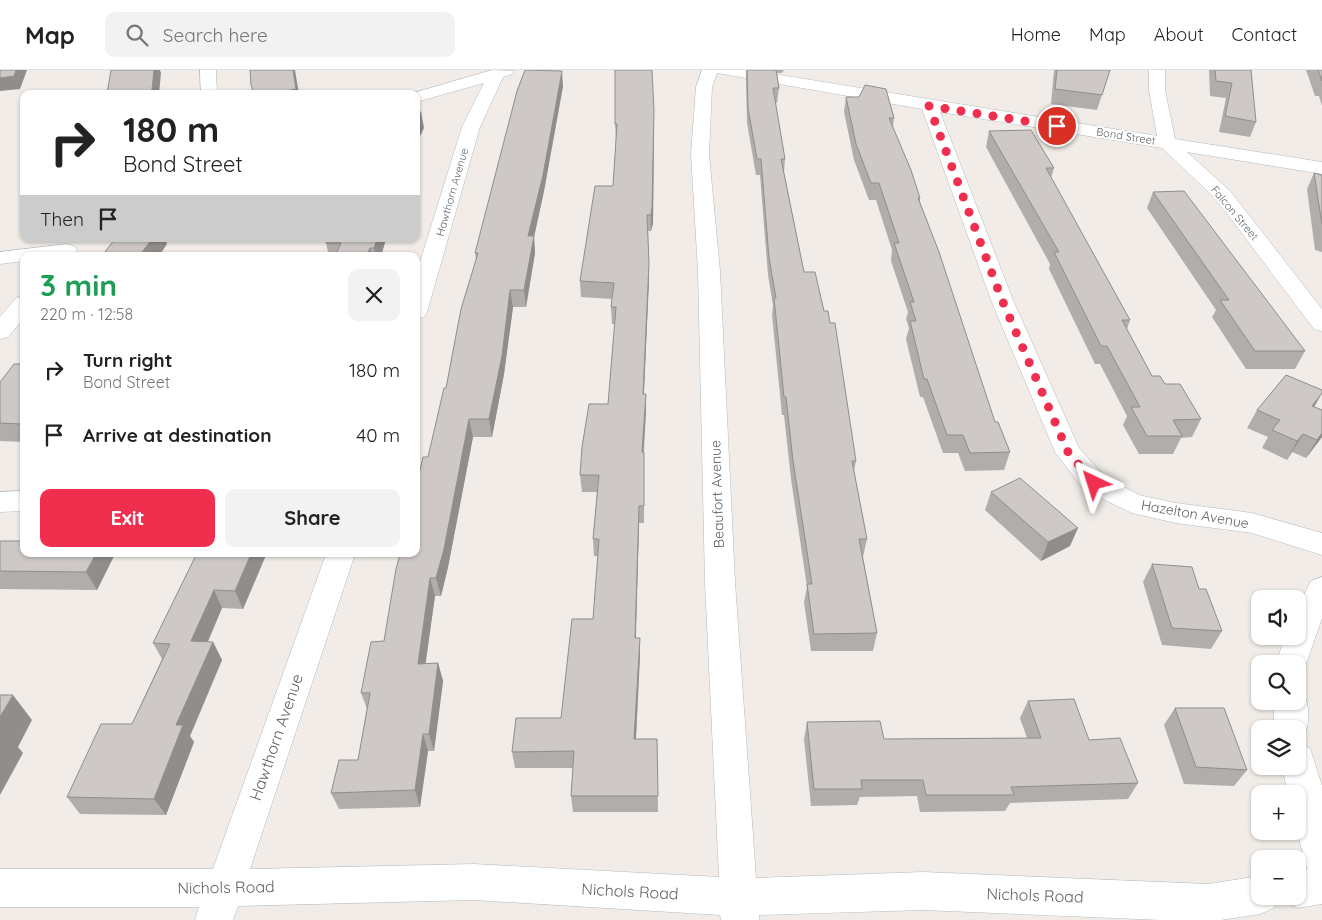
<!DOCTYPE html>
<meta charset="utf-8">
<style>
:root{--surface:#fff;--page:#f2f2f2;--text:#222;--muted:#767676;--line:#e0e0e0;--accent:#f02e4e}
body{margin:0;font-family:Quicksand,sans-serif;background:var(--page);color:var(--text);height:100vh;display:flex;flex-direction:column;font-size:19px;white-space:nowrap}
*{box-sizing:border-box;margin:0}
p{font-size:16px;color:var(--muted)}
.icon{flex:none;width:28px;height:28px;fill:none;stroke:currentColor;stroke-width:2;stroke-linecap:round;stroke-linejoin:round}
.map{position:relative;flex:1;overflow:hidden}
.drawer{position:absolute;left:20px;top:182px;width:400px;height:305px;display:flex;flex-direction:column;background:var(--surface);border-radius:10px;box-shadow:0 1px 4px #0004}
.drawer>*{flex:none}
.banner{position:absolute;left:20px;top:20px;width:400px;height:152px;border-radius:10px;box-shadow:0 1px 4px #0004;background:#fff;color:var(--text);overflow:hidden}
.tools{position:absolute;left:1251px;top:520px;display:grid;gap:10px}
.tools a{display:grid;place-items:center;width:55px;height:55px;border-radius:10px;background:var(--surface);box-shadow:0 1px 4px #0004;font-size:25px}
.pin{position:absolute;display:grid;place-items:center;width:42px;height:42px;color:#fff;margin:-21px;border:2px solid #fff;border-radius:50%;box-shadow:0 1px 5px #0007}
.me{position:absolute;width:55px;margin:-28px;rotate:319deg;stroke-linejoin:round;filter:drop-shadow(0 0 4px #0008)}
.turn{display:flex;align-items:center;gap:18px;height:105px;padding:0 20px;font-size:22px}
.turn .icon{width:65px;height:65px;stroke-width:2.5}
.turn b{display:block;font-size:35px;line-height:42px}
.then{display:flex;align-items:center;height:48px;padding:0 20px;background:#0003;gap:10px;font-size:19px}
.round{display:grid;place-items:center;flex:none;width:52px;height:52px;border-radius:10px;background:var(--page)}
.headline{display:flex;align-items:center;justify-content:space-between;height:85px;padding:0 20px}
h1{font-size:30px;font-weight:700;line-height:38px;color:#1e9e55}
.action{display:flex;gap:10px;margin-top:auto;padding:10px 20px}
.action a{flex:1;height:58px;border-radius:10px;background:var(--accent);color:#fff;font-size:20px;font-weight:700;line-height:58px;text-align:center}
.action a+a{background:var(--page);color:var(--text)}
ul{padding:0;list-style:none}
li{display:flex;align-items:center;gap:15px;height:65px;padding:0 20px}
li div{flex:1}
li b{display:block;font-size:19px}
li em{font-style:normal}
header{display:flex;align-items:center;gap:30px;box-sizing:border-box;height:70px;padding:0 25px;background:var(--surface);border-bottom:1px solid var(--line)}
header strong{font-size:24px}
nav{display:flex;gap:28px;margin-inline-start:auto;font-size:18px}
.search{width:350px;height:45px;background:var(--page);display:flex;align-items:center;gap:12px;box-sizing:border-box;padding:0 18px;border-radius:10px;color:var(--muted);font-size:19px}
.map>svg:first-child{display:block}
</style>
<header>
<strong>Map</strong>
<div class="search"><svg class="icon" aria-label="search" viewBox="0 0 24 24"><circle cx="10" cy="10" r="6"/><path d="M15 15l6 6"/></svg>Search here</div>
<nav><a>Home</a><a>Map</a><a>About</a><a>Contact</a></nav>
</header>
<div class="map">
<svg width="1322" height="850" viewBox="0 0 1322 850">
<rect width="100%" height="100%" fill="#f1ece7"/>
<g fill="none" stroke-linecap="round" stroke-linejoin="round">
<g stroke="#b4b9bb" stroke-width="1">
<g id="minor">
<polygon points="200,0 216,0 217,24 201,24"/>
<polygon points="492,0 514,1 512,4 503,7 480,57 427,242 424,247 416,249 416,205 462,57 484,13 416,32 416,24 410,24"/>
<polygon points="702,0 749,0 1157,66 1149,20 1149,0 1165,0 1165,20 1175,69 1322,92 1322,104 1187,82 1230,121 1322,239 1322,261 1314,259 1216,129 1162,78 940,42 1013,230 1079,378 1104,406 1139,425 1176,433 1252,443 1322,463 1322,485 1252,463 1176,453 1132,443 1084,420 1055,382 991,230 922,39 717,3 712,17 709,84 720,201 735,512 756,808 923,802 1208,814 1260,806 1260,826 1279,826 1274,838 1260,844 1221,850 1161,850 923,840 759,845 759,850 721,850 720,845 474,830 238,836 233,850 195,850 199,837 0,837 0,799 213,799 326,484 355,484 250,799 474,794 719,807 705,512 698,201 691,84 696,17"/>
<polygon points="67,174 74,176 77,180 74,184 24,186 24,191 0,194 0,182"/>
<polygon points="24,226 24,248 8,267 0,269 0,247 16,228"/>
<polygon points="24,421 24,441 0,442 0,422"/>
<polygon points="1322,507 1322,548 1303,603 1298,605 1298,594 1276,594 1285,566 1298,566 1298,536 1311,511"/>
<path d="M1298,619L1303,621C1310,636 1310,654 1303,669L1298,671V659H1274V631H1298Z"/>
<polygon points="1298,674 1310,678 1322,716 1322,834 1298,838 1285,832 1282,826 1298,826 1298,801 1307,799 1297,761 1298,724 1288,724 1282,696 1298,696"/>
</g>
</g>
<use href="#minor" fill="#fff" fill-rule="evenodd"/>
</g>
<g fill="#b1adaa">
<polygon points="746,0 784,0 782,3 777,3 779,18 777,33 775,33 785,89 784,102 804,202 856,391 854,401 867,469 863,487 877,563 873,581 811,581 804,532 807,517 791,409 784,345 782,345 772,245 773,236 768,205 760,105 756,105 747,53 746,10"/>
<polygon points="1054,0 1110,0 1097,40 1051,34"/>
<polygon points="1209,0 1251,0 1256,52 1250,67 1219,62 1226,28 1210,26"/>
<polygon points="1306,0 1322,0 1322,36 1319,26 1315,26"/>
<polygon points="563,16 544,121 534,167 535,183 526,237 513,237 504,304 492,367 473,367 448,497 441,526 435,526 425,594 438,593 443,611 434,681 428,681 420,737 339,739 331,723 358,690 367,639 361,623 384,571 428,387 446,318 476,190 475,183"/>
<polygon points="846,27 894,48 893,57 920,128 920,133 995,352 1010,382 1004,400 965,401 958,383 943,383 923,327 920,327 906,269 909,258 906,249 908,242 891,191 892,180 876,130 869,130 854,90 844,42"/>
<polygon points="615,54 654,56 653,153 651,161 648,161 649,209 644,324 646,324 646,341 644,382 644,453 639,453 636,568 640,568 640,585 636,669 657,669 658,742 573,742 571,726 573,698 515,698 512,682 561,648 593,549 598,486 594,486 593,469 597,422 582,422 580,405 608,334 615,254 612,254 611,237 612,229 581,227 580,211 613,116 616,69"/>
<polygon points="989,61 1054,98 1051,108 1130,250 1127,259 1152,306 1165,314 1201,349 1192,367 1181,368 1173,384 1139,384 1123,355 1127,346 1100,294 1095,294 1049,199 1050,194 986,77"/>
<polygon points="1314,103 1322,105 1322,182 1315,180 1307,119"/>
<polygon points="1153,122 1305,281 1295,299 1246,299 1212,247 1216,240 1147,138"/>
<polygon points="328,169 386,169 381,186 329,186 326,173"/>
<polygon points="24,294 24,372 0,371 0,312"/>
<polygon points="1314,337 1322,340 1322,367 1306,388 1292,382 1287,390 1262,378 1268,367 1247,358 1257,340"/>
<polygon points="991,422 1070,476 1041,491 985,440"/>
<polygon points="0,471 24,484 115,484 97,520 0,519"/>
<polygon points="266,485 243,539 222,538 208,572 213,572 222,590 190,666 194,672 166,745 80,744 67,727 132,654 162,589 153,573 209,486"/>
<polygon points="1152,494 1199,519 1222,561 1211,579 1162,575 1143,512"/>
<polygon points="1028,631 1089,670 1138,713 1128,729 1010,733 1005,741 920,742 917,726 860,727 857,735 811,736 804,669 807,652 884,669 1027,668 1020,648"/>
<polygon points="1175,638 1247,700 1234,716 1184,714 1164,655"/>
</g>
<g fill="#908d8b">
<polygon points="16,0 27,0 20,19 0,21 0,8"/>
<polygon points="154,0 160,0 161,3 159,24 144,24"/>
<polygon points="293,0 295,0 299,24 271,24"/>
<polygon points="562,1 563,16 544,121 534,167 535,183 526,237 524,220 528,166"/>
<polygon points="421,42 424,58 416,75 416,53"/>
<polygon points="654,56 653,153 651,161 651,145"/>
<polygon points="152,169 165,169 167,174 159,186 139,186"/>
<polygon points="377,169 386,169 381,186 376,186 374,178"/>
<polygon points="370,178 372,186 366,186"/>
<polygon points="649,193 649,209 643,341 643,324"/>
<polygon points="510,220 513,237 504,304 492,367 489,349"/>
<polygon points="1322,323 1313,339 1312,336"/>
<polygon points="646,324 646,341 642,400 642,382"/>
<polygon points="469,349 473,367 448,497 441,526 436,508"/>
<polygon points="1322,363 1322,367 1306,388 1317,370"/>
<polygon points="1303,364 1292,382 1287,390 1297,371"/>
<polygon points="639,436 639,453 635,585 635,568"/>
<polygon points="1078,458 1070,476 1041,491 1048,472"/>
<polygon points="96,484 115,484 97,520 86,502"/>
<polygon points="251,484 266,484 266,485 243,539 235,521"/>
<polygon points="430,508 435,526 423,612 418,594"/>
<polygon points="214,520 222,538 200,589 191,571"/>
<polygon points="640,568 640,585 635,686 634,669"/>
<polygon points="213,572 222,590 190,666 194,672 166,745 154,729 176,655"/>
<polygon points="438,593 443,611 434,681 429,664"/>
<polygon points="13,625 32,650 18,677 23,683 0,725 0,647"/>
<polygon points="423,664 428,681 420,737 415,720"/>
</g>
<g fill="#cec9c6" stroke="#908d8b">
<polygon points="0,0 16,0 14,6 0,8"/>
<polygon points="111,0 154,0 152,20 144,24 107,24"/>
<polygon points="250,0 293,0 296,19 271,24 254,24 251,15"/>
<polygon points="525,0 562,1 543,105 528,166 534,166 524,220 510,220 502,286 489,349 469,349 444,479 436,508 430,508 418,594 438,593 429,664 423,664 415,720 331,723 339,690 358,690 370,623 361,623 371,572 384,571 396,499 400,484 416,484 416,417 423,387 428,387 444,318 446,318 461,239 478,183 475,183 517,21"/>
<polygon points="615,0 652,0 654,41 652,137 651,145 647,145 649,193 643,324 646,324 642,382 644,382 644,436 639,436 635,568 640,568 634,669 657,669 658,726 571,726 574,681 512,682 516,648 561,648 572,549 593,549 599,469 593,469 599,405 580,405 582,377 589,334 608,334 616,237 611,237 614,213 580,211 595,116 613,116 617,54 615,54"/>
<polygon points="747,0 776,0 779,18 773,18 785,89 781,89 804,202 815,202 824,241 828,241 830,253 835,253 856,391 852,391 867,469 859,469 877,563 814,564 807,514 812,514 793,391 786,327 784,327 774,228 776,228 769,188 761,89 757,89 748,38"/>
<polygon points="1057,0 1110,0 1102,25 1055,19"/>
<polygon points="1215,0 1251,0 1256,52 1225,46 1232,13 1216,11"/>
<polygon points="1318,0 1322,0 1322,11"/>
<polygon points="865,15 886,19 894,48 889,48 911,100 920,128 918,128 939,182 995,352 998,352 1010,382 970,383 963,365 947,365 927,309 924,309 910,251 916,251 910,232 914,232 894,173 899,173 879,113 871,113 856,74 846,27 859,27"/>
<polygon points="416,42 421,42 416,53"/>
<polygon points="1031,60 1054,98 1046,98 1130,250 1122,250 1152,306 1160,306 1165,314 1180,314 1201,349 1173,350 1182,366 1147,366 1131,337 1140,337 1107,276 1101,276 1054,182 1059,182 989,61"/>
<polygon points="1314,103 1322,105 1322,154"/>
<polygon points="1184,121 1305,281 1255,281 1220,230 1229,230 1153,122"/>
<polygon points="115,169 152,169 139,186 92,186 95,183 104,183"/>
<polygon points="328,169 377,169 374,178 370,178 366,186 335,186 341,173 326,173"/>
<polygon points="14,294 24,294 24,350 21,354 0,353 0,312"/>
<polygon points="1286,305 1322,320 1322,323 1312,336 1322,340 1322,363 1317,370 1303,364 1297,371 1272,360 1280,350 1257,340"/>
<polygon points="1020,408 1078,458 1048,472 991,422"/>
<polygon points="24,466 24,484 96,484 86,502 0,501 0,471 21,471"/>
<polygon points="210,484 251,484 235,521 214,520 191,571 213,572 176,655 183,655 154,729 67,727 101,654 132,654 170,574 153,573 196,485 209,486"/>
<polygon points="1152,494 1192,497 1199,519 1206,519 1222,561 1172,558"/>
<polygon points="0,625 13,625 0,647"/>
<polygon points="1074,629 1089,670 1120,668 1138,713 1011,717 1014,725 926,725 923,710 861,710 862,719 814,719 807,652 880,651 884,669 1041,668 1028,631"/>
<polygon points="1175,638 1224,638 1247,700 1196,697"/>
</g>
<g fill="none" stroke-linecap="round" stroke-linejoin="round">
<polyline stroke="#f02e4e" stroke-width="9" stroke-dasharray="0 16.2" points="1057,56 929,36 1002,230 1068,382 1094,413"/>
</g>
<g text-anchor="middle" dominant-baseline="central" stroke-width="4" stroke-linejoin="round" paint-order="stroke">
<g font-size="11" fill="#5e6467" stroke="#fff">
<text transform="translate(1126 66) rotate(9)">Bond Street</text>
<text transform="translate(452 122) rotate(-74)">Hawthorn Avenue</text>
<text transform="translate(1235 143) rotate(50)">Falcon Street</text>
</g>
<g font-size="14" fill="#5e6467" stroke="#fff">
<text transform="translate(717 424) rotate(-92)">Beaufort Avenue</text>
<text transform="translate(1195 444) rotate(10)">Hazelton Avenue</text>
</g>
<g font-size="16" fill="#5e6467" stroke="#fff">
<text transform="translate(276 667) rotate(-71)">Hawthorn Avenue</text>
<text transform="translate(226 817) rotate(-1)">Nichols Road</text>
<text transform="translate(630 821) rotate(3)">Nichols Road</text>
<text transform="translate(1035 825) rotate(2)">Nichols Road</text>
</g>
</g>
</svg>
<div class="tools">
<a><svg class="icon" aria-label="sound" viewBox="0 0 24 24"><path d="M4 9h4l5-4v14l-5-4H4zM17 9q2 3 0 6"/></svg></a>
<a><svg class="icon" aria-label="search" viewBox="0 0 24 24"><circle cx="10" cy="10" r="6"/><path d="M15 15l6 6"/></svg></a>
<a><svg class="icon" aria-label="layers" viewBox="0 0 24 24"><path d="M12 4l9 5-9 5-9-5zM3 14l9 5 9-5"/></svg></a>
<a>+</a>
<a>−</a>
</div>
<div class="pin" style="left:1057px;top:56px;background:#d93025"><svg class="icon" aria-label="arrive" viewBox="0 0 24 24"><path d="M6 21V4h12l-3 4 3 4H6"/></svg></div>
<svg class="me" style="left:1094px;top:413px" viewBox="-20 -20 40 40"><path d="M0-17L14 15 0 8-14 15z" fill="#f02e4e" stroke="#fff" stroke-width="4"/></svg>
<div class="banner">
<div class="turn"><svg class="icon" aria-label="right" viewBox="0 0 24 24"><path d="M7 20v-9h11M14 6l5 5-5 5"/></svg><div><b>180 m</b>Bond Street</div></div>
<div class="then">Then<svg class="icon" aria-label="arrive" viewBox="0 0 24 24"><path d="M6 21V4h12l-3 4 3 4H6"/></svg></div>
</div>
<section class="drawer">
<div class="headline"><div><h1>3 min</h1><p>220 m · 12:58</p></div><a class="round"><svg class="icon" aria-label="close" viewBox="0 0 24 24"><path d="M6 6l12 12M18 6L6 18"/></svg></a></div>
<ul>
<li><svg class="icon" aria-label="right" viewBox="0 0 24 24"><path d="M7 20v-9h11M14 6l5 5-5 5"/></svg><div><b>Turn right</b><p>Bond Street</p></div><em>180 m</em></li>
<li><svg class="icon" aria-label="arrive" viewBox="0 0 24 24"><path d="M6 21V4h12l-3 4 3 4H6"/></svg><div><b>Arrive at destination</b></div><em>40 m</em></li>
</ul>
<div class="action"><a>Exit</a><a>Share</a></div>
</section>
</div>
